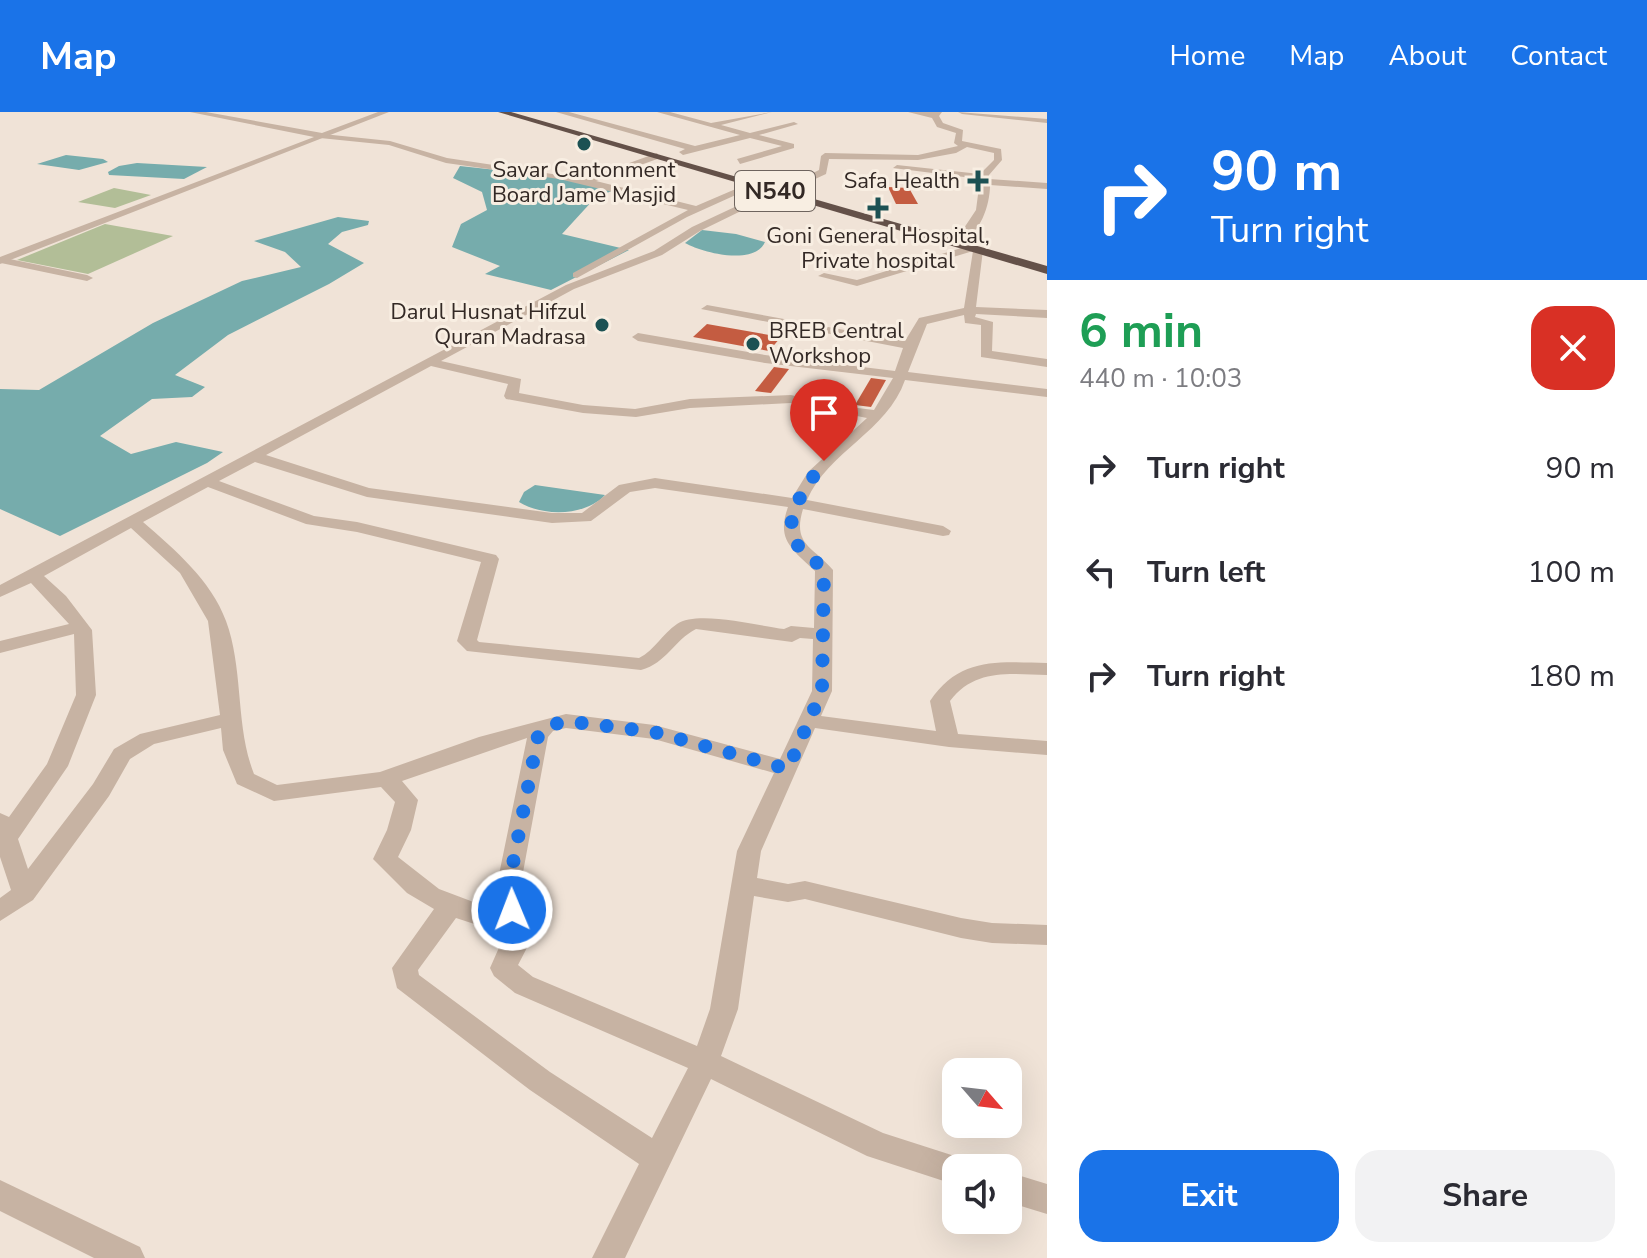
<!DOCTYPE html>
<meta charset="utf-8">
<style>
:root{--surface:#fff;--page:#f2f2f3;--text:#2b2b33;--muted:#7c7c81;--accent:#1a73e8}
body{margin:0;font-family:"Nunito Sans",sans-serif;background:var(--page);color:var(--text);height:100vh;display:flex;flex-direction:column;font-size:30px;white-space:nowrap}
*{box-sizing:border-box;margin:0}
p{font-size:26px;color:var(--muted)}
.icon{flex:none;width:44px;height:44px;fill:none;stroke:currentColor;stroke-width:2;stroke-linecap:round;stroke-linejoin:round}
.map{position:relative;flex:1;overflow:hidden}
.drawer{display:flex;flex-direction:column;background:var(--surface);width:600px}
.drawer>*{flex:none}
.top-card{background:#1a73e8;color:#fff;overflow:hidden}
.needle{width:52px;rotate:118deg}
.fabs{position:absolute;left:942px;top:946px;display:grid;gap:16px}
.fabs a{display:grid;place-items:center;width:80px;height:80px;border-radius:16px;background:var(--surface);box-shadow:0 8px 32px #0002;font-size:40px}
.pin{position:absolute;display:grid;place-items:center;width:68px;height:68px;color:#fff;margin:-82px -34px;border-radius:50% 50% 50% 0;rotate:-45deg;box-shadow:0 0 8px #0007}
.pin .icon{rotate:45deg}
.me{position:absolute;width:88px;margin:-44px;rotate:359deg;stroke-linejoin:round;filter:drop-shadow(0 0 6px #0008)}
.turn{display:flex;align-items:center;gap:28px;height:168px;padding:0 32px;font-size:36px}
.turn .icon{width:104px;height:104px;stroke-width:2.5}
.turn b{display:block;font-size:56px;line-height:68px}
.round{display:grid;place-items:center;flex:none;width:84px;height:84px;border-radius:24px;background:var(--page)}
.summary{display:flex;align-items:center;justify-content:space-between;height:136px;padding:0 32px}
h1{font-size:48px;font-weight:700;line-height:60px;color:#1e9e55}
.button{display:flex;gap:16px;margin-top:auto;padding:16px 32px}
.button a{flex:1;height:92px;border-radius:24px;background:var(--accent);color:#fff;font-size:32px;font-weight:700;line-height:92px;text-align:center}
.button a+a{background:var(--page);color:var(--text)}
ul{padding:0;list-style:none}
li{display:flex;align-items:center;gap:24px;height:104px;padding:0 32px}
li div{flex:1}
li b{display:block;font-size:30px}
li em{font-style:normal}
header{display:flex;align-items:center;gap:48px;box-sizing:border-box;height:112px;padding:0 40px;background:var(--accent);color:#fff}
header strong{font-size:38px}
nav{display:flex;gap:44px;margin-inline-start:auto;font-size:28px}
main{display:flex;flex:1;min-height:0}
.map>svg:first-child{display:block}
</style>
<header>
<strong>Map</strong>
<nav><a>Home</a><a>Map</a><a>About</a><a>Contact</a></nav>
</header>
<main>
<div class="map">
<svg width="1047" height="1146" viewBox="0 0 1047 1146">
<rect width="100%" height="100%" fill="#f0e3d7"/>
<g fill="#b2be97">
<polygon points="114,76 151,83 115,96 78,90"/>
<polygon points="105,112 173,124 88,162 17,148"/>
</g>
<g fill="#76acac">
<polygon points="66,43 103,47 108,50 79,58 37,52"/>
<polygon points="137,51 207,55 184,67 109,63 108,60 119,54"/>
<polygon points="460,54 549,64 614,78 595,86 562,122 629,138 551,178 485,162 500,154 452,135 461,112 487,98 482,80 453,66"/>
<polygon points="338,105 369,109 368,113 342,120 328,132 364,151 329,172 228,223 175,263 205,275 192,285 152,287 100,324 131,342 176,330 223,340 207,351 60,424 0,397 0,277 39,278 153,211 242,169 301,155 285,140 254,129"/>
<path d="M702,118L736,122L765,130C754,154 703,141 685,131Z"/>
<path d="M535,373L605,383C586,404 543,405 519,390L524,380Z"/>
</g>
<g fill="#c45c41">
<polygon points="888,75 909,76 918,92 896,92"/>
<polygon points="707,212 781,225 769,239 693,225"/>
<polygon points="774,255 789,257 771,281 755,279"/>
<polygon points="871,266 886,268 871,295 855,293"/>
</g>
<g fill="none" stroke-linecap="round" stroke-linejoin="round">
<g fill="#c7b3a3" fill-rule="evenodd">
<polygon points="556,0 569,0 695,34 740,23 657,0 670,0 711,11 772,0 721,13 750,21 794,10 798,12 759,23 794,32 794,36 740,52 737,47 782,34 750,26 683,43 679,40 685,37"/>
<path d="M908,0H942L939,4L943,11L963,18L962,29L1001,37L1002,48L989,63V67L1047,71V77L990,73C990,94 980,121 961,131L956,128L976,98L980,67L893,56L897,53L980,62L994,48V41L967,35L956,41L918,48L829,47L826,62L789,79L781,77L819,58L821,44L825,41L918,43L958,34L954,31L956,21L937,15L932,6Z"/>
<polygon points="958,0 1047,7 1047,11 962,2"/>
<polygon points="323,22 390,29 447,46 585,67 657,41 660,46 596,69 696,94 752,70 760,72 687,105 577,166 573,165 573,161 688,98 559,67 446,51 389,33 320,26"/>
<path d="M775,76L778,81L700,119L662,143L574,177L441,249L521,267L519,281L583,293L635,297L690,287L791,283L833,293L874,298L893,266L765,251L638,229L632,225L638,221L765,243L895,259L903,236L701,197L707,193L905,229L919,206L964,196L973,139L857,174L818,164L824,161L857,168L971,133L983,138L976,195L1047,198V206L976,202L975,205L993,210L992,239L1047,247V255L981,245V213L965,211L964,203L927,212L908,260L1047,277V285L905,268C887,320 828,339 807,388L943,414L951,419L949,423L943,424L803,397C792,433 813,434 833,458L832,579L821,604L936,619L930,589C960,544 999,550 1047,551V563C1010,562 975,556 950,589L958,622L1047,629V643L949,635L815,616L761,739L757,766L788,772L805,769L961,806L992,811L1047,813V833L992,831L961,826L805,787L788,790L754,784L738,897L721,944L883,1021L967,1048L970,1056H956V1073L867,1044L711,967L625,1146H592L639,1052L530,978L397,876L392,856L434,797L407,781L373,747L387,718L395,690L381,675L274,689L237,672L223,638L221,616L154,632L130,647L109,684L33,788L0,809V786L11,778L0,745V701L9,705L47,652L76,583L74,522L0,541V529L69,512L31,471L0,485V473L566,173L654,139L692,115ZM431,254L508,272L504,284L506,287L583,301L636,305L690,296L791,291L867,306L808,360L792,386L655,366L619,373L582,401H552L369,376L266,343ZM255,350L367,385L552,411L591,409L630,380L655,376L788,395C776,428 792,437 815,459L814,516L791,514L784,517C758,514 698,498 677,512C662,522 655,538 639,546L479,530L477,528L499,447L496,443L357,410L314,404L219,369ZM208,375L306,412L357,420L481,450L457,529L467,539L641,558C667,551 674,528 696,517L792,530L800,526L813,527L812,579L780,647L654,613L566,602L479,625L380,660L277,673L254,662C235,614 244,558 226,509C211,468 175,438 143,410ZM131,416L180,461L208,509L220,603L140,622L114,637L93,672L28,757L18,727L68,654L96,583L92,518L66,484L44,464ZM566,616L654,627L774,661L737,739L710,897L697,934L533,865L518,853L532,826L519,782L548,625L553,619ZM527,626L495,782L500,800L439,777L398,745L411,718L418,688L402,669ZM456,806L505,822L490,856L494,864L515,881L688,956L652,1026L550,960L419,863L418,858Z"/>
<polygon points="0,145 87,163 93,166 87,169 1,151"/>
<polygon points="1008,1060 1047,1072 1047,1102 1008,1090"/>
<polygon points="0,1068 140,1135 145,1146 94,1146 0,1099"/>
</g>
<polygon fill="#c7b3a3" fill-rule="evenodd" points="190,0 206,0 322,21 378,0 389,0 0,152 0,145 314,25"/>
<polygon fill="#645149" fill-rule="evenodd" points="498,0 511,0 1047,154 1047,162"/>
</g>
<g fill="none" stroke-linecap="round" stroke-linejoin="round">
<path stroke="#1a73e8" stroke-width="14" stroke-dasharray="0 25.2" d="M512,798L507,782L538,624L545,615L566,609L654,620L788,657L822,579L824,458C816,449 803,441 796,431C780,404 810,371 824,349"/>
</g>
<g fill="#1c5153" stroke="#f8eee2" stroke-width="3">
<circle cx="584" cy="32" r="8"/>
<path d="M974 57h8v8h8v8h-8v8h-8v-8h-8v-8h8z"/>
<path d="M874 84h8v8h8v8h-8v8h-8v-8h-8v-8h8z"/>
<circle cx="602" cy="213" r="8"/>
<circle cx="753" cy="232" r="8"/>
</g>
<g text-anchor="middle" dominant-baseline="central" stroke-width="6" stroke-linejoin="round" paint-order="stroke">
<g font-size="22" fill="#332925" stroke="#f8eee2">
<text x="584" y="58">Savar Cantonment<tspan x="584" dy="25">Board Jame Masjid</tspan></text>
<text x="960" y="69" text-anchor="end">Safa Health</text>
<text x="878" y="124">Goni General Hospital,<tspan x="878" dy="25">Private hospital</tspan></text>
<text x="586" y="200" text-anchor="end">Darul Husnat Hifzul<tspan x="586" dy="25">Quran Madrasa</tspan></text>
<text x="769" y="219" text-anchor="start">BREB Central<tspan x="769" dy="25">Workshop</tspan></text>
</g>
<rect fill="#f8eee2" stroke="#6e645e" stroke-width="2" x="735" y="59" width="80" height="40" rx="6"/>
<g font-size="24" font-weight="bold" fill="#332925">
<text x="775" y="79">N540</text>
</g>
</g>
</svg>
<div class="fabs">
<a><svg class="needle" viewBox="-14 -14 28 28"><path d="M0-13l5 13h-10z" fill="#e53935"/><path d="M0 13l5-13h-10z" fill="#7c7c81"/></svg></a>
<a><svg class="icon" aria-label="sound" viewBox="0 0 24 24"><path d="M4 9h4l5-4v14l-5-4H4zM17 9q2 3 0 6"/></svg></a>
</div>
<div class="pin" style="left:824px;top:349px;background:#d93025"><svg class="icon" aria-label="arrive" viewBox="0 0 24 24"><path d="M6 21V4h12l-3 4 3 4H6"/></svg></div>
<svg class="me" style="left:512px;top:798px" viewBox="-20 -20 40 40"><circle r="17" fill="#1a73e8" stroke="#fff" stroke-width="3"/><path d="M0-11L8 9 0 5-8 9z" fill="#fff"/></svg>
</div>
<section class="drawer">
<div class="top-card">
<div class="turn"><svg class="icon" aria-label="right" viewBox="0 0 24 24"><path d="M7 20v-9h11M14 6l5 5-5 5"/></svg><div><b>90 m</b>Turn right</div></div>
</div>
<div class="summary"><div><h1>6 min</h1><p>440 m · 10:03</p></div><a class="round" style="background:#d93025;color:#fff"><svg class="icon" aria-label="close" viewBox="0 0 24 24"><path d="M6 6l12 12M18 6L6 18"/></svg></a></div>
<ul>
<li><svg class="icon" aria-label="right" viewBox="0 0 24 24"><path d="M7 20v-9h11M14 6l5 5-5 5"/></svg><div><b>Turn right</b></div><em>90 m</em></li>
<li><svg class="icon" aria-label="left" viewBox="0 0 24 24"><path d="M17 20v-9H6M10 6l-5 5 5 5"/></svg><div><b>Turn left</b></div><em>100 m</em></li>
<li><svg class="icon" aria-label="right" viewBox="0 0 24 24"><path d="M7 20v-9h11M14 6l5 5-5 5"/></svg><div><b>Turn right</b></div><em>180 m</em></li>
</ul>
<div class="button"><a>Exit</a><a>Share</a></div>
</section>
</main>
